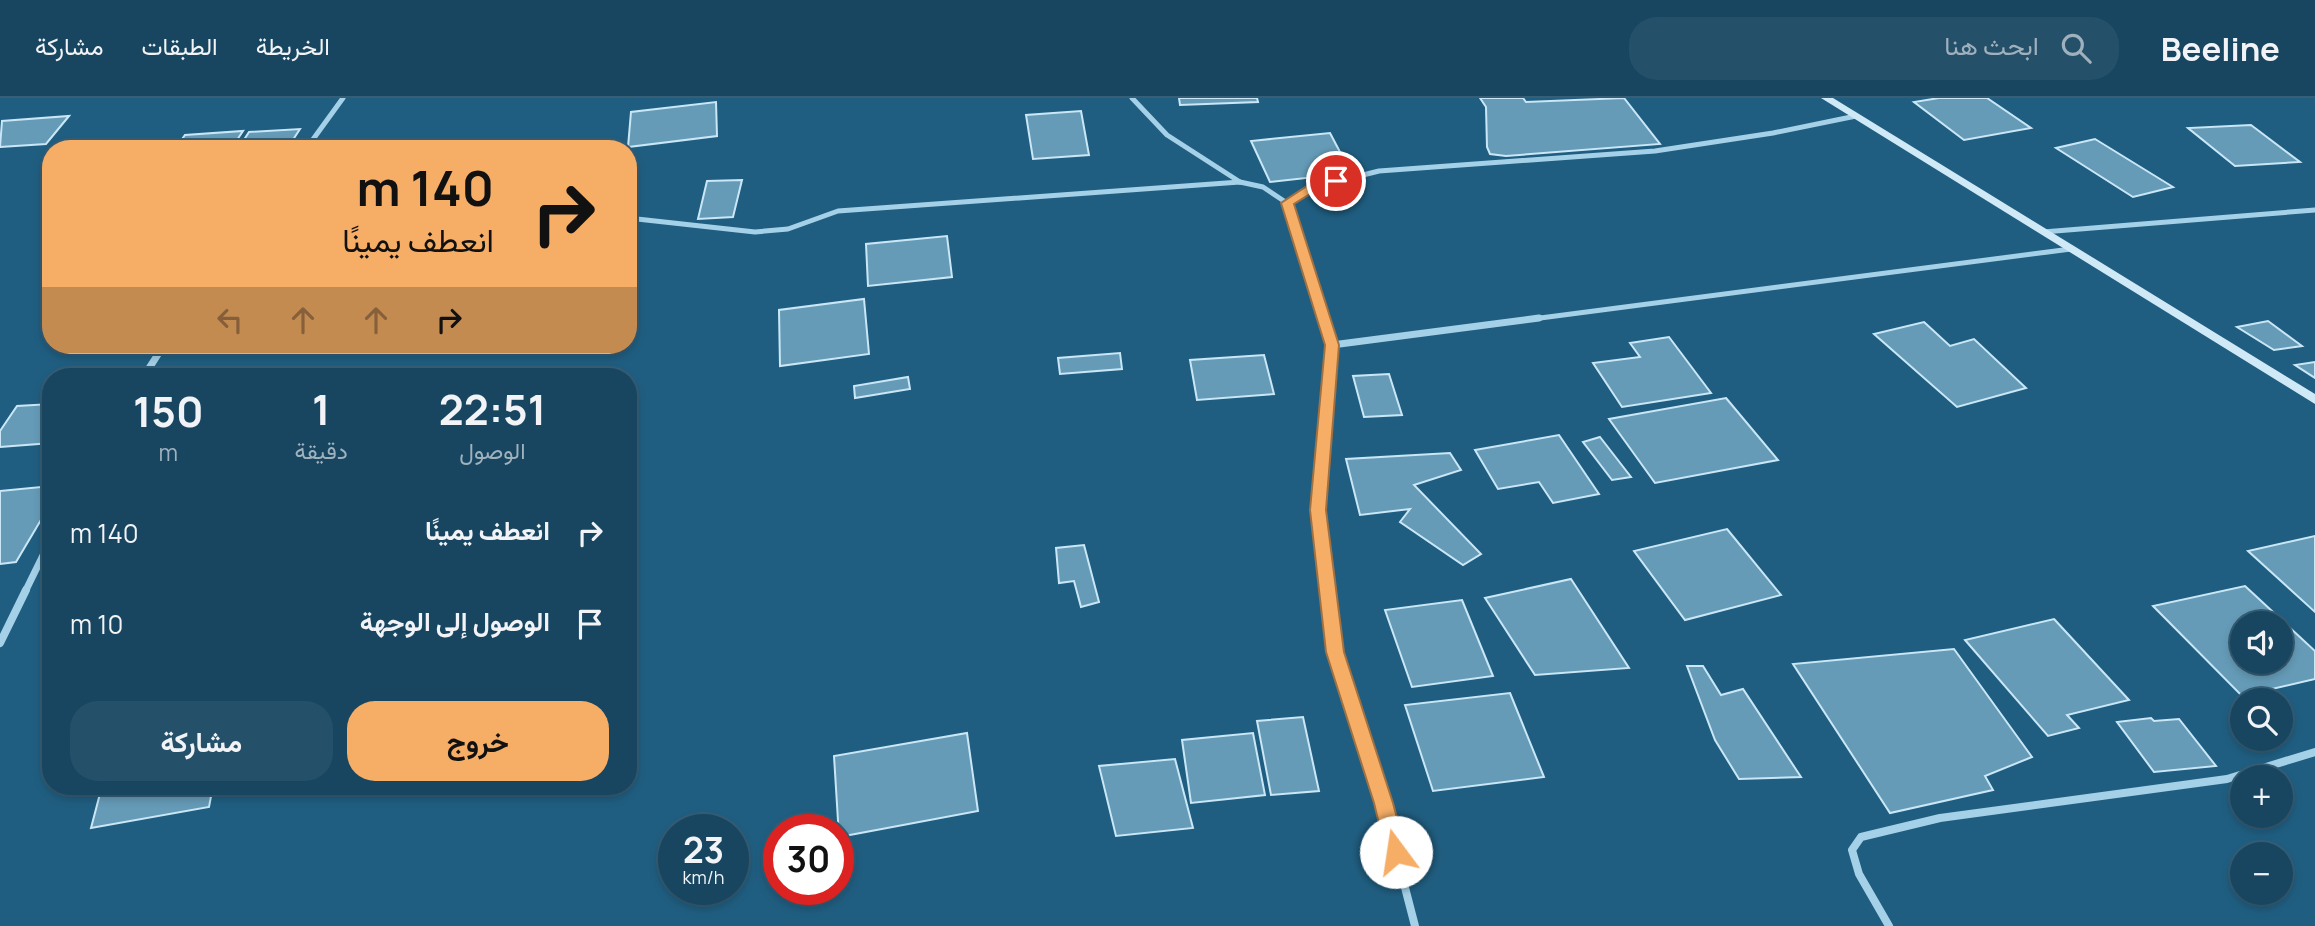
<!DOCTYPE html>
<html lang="ar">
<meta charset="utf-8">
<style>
:root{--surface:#184661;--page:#25506a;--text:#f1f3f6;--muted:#9fb1bd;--line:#365e76;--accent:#f6ae66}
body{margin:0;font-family:Manrope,Vazirmatn,sans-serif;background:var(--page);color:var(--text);direction:rtl;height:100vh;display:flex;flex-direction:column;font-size:26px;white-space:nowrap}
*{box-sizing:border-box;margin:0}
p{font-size:23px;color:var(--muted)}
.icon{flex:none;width:38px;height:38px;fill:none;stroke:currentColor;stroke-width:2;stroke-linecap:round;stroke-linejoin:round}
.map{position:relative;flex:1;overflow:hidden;direction:ltr}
.panel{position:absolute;left:42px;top:270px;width:595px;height:427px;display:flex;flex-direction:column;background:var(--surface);border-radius:28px;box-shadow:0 4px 10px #0003,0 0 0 2px var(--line);direction:rtl}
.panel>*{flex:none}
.top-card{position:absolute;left:42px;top:42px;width:595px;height:214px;border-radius:28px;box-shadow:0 4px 10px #0003,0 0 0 2px var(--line);direction:rtl;background:#f6ae66;color:#111;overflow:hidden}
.fabs{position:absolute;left:2230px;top:513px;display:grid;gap:14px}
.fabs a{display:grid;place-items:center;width:63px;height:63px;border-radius:50%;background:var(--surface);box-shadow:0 4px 10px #0003,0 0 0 2px var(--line);font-size:35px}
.speed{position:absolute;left:658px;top:716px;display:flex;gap:14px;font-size:35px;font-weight:700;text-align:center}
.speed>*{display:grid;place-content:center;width:91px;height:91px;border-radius:50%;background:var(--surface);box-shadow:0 4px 10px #0003,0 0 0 2px var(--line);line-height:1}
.speed small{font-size:18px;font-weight:400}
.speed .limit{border:10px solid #d22;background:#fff;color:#111}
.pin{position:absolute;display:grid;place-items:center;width:60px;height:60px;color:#fff;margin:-30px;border:4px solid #fff;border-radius:50%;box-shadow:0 2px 7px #0007}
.me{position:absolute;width:77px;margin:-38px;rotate:346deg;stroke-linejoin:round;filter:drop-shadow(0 0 5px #0008)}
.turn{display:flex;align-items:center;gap:24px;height:147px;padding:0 28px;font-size:32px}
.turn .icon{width:91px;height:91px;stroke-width:2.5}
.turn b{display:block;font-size:49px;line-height:60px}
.lanes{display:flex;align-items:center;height:66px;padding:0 28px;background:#0003;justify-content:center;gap:35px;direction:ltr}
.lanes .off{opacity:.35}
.eta{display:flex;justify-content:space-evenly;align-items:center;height:119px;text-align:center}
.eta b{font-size:42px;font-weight:700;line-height:49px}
.cta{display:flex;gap:14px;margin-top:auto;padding:14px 28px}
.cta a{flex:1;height:80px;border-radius:28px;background:var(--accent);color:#111;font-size:28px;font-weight:700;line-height:80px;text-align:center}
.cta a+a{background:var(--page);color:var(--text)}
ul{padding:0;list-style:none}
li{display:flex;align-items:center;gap:21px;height:91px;padding:0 28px}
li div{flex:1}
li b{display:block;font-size:26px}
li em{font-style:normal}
header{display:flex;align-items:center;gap:42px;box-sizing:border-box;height:98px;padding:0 35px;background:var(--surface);border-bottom:2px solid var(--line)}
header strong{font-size:33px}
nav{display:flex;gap:38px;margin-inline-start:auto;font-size:24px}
.search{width:490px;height:63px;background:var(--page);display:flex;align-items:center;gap:18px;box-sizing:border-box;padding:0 24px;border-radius:28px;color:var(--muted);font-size:26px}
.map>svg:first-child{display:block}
</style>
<header>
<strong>Beeline</strong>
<div class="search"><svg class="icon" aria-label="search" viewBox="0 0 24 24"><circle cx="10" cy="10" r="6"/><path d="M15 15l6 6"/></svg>ابحث هنا</div>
<nav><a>الخريطة</a><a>الطبقات</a><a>مشاركة</a></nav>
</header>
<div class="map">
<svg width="2315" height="828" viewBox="0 0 2315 828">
<rect width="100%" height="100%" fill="#205e81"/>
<g fill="#659bb7" stroke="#c9e7f6" stroke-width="2" fill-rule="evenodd">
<polygon points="1179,0 1257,0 1258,4 1180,7"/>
<polygon points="1480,0 1523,0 1526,4 1624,0 1660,46 1506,58 1490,56 1487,49 1486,9"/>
<polygon points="1939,0 1987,0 2031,30 1964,42 1914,4"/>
<polygon points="716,4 717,38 628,49 631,14"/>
<polygon points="1081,13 1089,57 1033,61 1026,17"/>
<polygon points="69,18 46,46 0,49 2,23"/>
<polygon points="2251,27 2300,64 2235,68 2188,30"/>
<polygon points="300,31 287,51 238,51 249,34"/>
<polygon points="243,33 231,51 175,51 185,37"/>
<polygon points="1330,35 1351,75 1270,84 1251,43"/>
<polygon points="2095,41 2173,89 2133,99 2056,50"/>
<polygon points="742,82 733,119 698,121 707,83"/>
<polygon points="947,138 952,179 868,188 866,146"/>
<polygon points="864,201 869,256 780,268 779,212"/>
<polygon points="2268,223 2302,248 2274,252 2237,229"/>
<polygon points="1924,224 1950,248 1974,241 2026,290 1957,309 1874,236"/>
<polygon points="1669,239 1711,295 1622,309 1593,265 1640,259 1630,245"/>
<polygon points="203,247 263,247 199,256"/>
<polygon points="1120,255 1122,271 1060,276 1058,260"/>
<polygon points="1264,257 1274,296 1197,302 1190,262"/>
<polygon points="2315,264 2315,280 2295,267"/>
<polygon points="1389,276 1402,317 1364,319 1353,278"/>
<polygon points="908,279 910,291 855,300 854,288"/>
<polygon points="1726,300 1778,362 1655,385 1609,321"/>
<polygon points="51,306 51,345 0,349 0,333 17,308"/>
<polygon points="1559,337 1599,396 1553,405 1539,384 1498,391 1475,352"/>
<polygon points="1600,339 1631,379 1612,382 1583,344"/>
<polygon points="1450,355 1461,372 1414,387 1481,456 1463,467 1400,424 1410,411 1360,417 1346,361"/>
<polygon points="51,388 51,405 16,464 0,466 0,393"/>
<polygon points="1727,431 1781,497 1685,522 1634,453"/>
<polygon points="2315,438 2315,514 2248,453"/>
<polygon points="1084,447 1099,504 1081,509 1074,483 1059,485 1056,450"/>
<polygon points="1571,481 1629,570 1535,577 1485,500"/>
<path d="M2245,488L2315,553V581L2242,598L2153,508ZM2242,525H2280V564H2242Z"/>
<polygon points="1462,502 1493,578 1412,589 1385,512"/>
<polygon points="2054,521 2129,602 2067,617 2079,630 2048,638 1965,542"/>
<polygon points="1954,551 2032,659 1985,678 1993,692 1890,715 1793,566"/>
<polygon points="1687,568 1703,568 1721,597 1743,591 1801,679 1739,681 1715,642"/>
<polygon points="1510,595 1544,679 1433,693 1405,607"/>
<polygon points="1303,619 1319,693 1271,697 1257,623"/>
<polygon points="2151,620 2154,623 2179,621 2216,668 2154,674 2117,624"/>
<polygon points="967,635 978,713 839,739 834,658"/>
<polygon points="1253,635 1265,697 1191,705 1182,642"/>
<polygon points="1175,661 1193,730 1116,738 1099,668"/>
<polygon points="102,688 213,688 209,709 91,730"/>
</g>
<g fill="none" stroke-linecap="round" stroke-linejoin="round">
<g stroke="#a5d1e8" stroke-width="5">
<polyline points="1132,0 1167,37 1240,84"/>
<polyline points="306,51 343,0"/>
<polyline points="628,120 755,134 788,131 838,113 1240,84 1263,89 1287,105"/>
<polyline points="2043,134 2315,112"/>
<polyline points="1323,222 1295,138 1287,105 1311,90 1379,73 1655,53 1773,35 1856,18"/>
<polyline points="1525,222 2071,151"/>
</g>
<g stroke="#a5d1e8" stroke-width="7">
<polyline points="1323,220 1332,247 1318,412 1328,494"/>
<polyline points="1332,247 1539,220"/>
<polyline points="144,278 164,247"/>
<polyline points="25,494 51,441"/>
</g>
<g stroke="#a5d1e8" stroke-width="8">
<polyline points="1328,492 1335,554 1383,705 1415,828"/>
<polyline points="0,545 26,492"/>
<polyline points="1889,828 1859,776 1852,752 1861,739 1940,720 2227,681 2315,654"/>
</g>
<polygon fill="#d0e9f6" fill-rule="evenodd" points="1821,0 1833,0 2315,296 2315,306"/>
</g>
<polygon fill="#f6ae66" stroke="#a07142" stroke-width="2" points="1336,80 1342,83 1340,86 1315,93 1294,106 1339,247 1326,412 1344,554 1393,705 1406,754 1403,760 1396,763 1389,760 1386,754 1374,705 1326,554 1310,412 1325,247 1281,105 1307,88"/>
</svg>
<div class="fabs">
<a><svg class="icon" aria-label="sound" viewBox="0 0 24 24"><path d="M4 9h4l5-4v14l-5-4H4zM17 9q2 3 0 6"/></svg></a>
<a><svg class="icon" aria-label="search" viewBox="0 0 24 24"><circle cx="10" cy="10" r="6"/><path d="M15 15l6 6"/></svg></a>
<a>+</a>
<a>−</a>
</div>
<div class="speed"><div>23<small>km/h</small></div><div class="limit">30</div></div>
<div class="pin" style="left:1336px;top:83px;background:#d93025"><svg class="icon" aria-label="arrive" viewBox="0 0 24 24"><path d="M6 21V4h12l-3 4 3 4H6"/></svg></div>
<svg class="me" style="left:1396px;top:754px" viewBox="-20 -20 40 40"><circle r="19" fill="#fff"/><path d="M0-13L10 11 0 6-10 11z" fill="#f6ae66"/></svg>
<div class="top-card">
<div class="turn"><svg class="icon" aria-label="right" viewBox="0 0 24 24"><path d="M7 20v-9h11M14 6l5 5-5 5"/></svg><div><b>140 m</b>انعطف يمينًا</div></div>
<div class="lanes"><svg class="icon off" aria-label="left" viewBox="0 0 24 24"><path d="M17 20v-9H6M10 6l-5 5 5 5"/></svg><svg class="icon off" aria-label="ahead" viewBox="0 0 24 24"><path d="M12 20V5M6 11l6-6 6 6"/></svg><svg class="icon off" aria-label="ahead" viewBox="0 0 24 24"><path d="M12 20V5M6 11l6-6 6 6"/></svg><svg class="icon" aria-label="right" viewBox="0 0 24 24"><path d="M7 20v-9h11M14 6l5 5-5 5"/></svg></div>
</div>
<section class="panel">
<div class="eta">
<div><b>22:51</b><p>الوصول</p></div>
<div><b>1</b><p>دقيقة</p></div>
<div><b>150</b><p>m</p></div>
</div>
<ul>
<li><svg class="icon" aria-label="right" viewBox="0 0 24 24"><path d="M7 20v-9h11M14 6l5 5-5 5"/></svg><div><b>انعطف يمينًا</b></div><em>140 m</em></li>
<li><svg class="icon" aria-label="arrive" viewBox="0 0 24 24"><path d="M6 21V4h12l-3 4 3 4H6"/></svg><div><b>الوصول إلى الوجهة</b></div><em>10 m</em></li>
</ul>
<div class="cta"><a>خروج</a><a>مشاركة</a></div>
</section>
</div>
